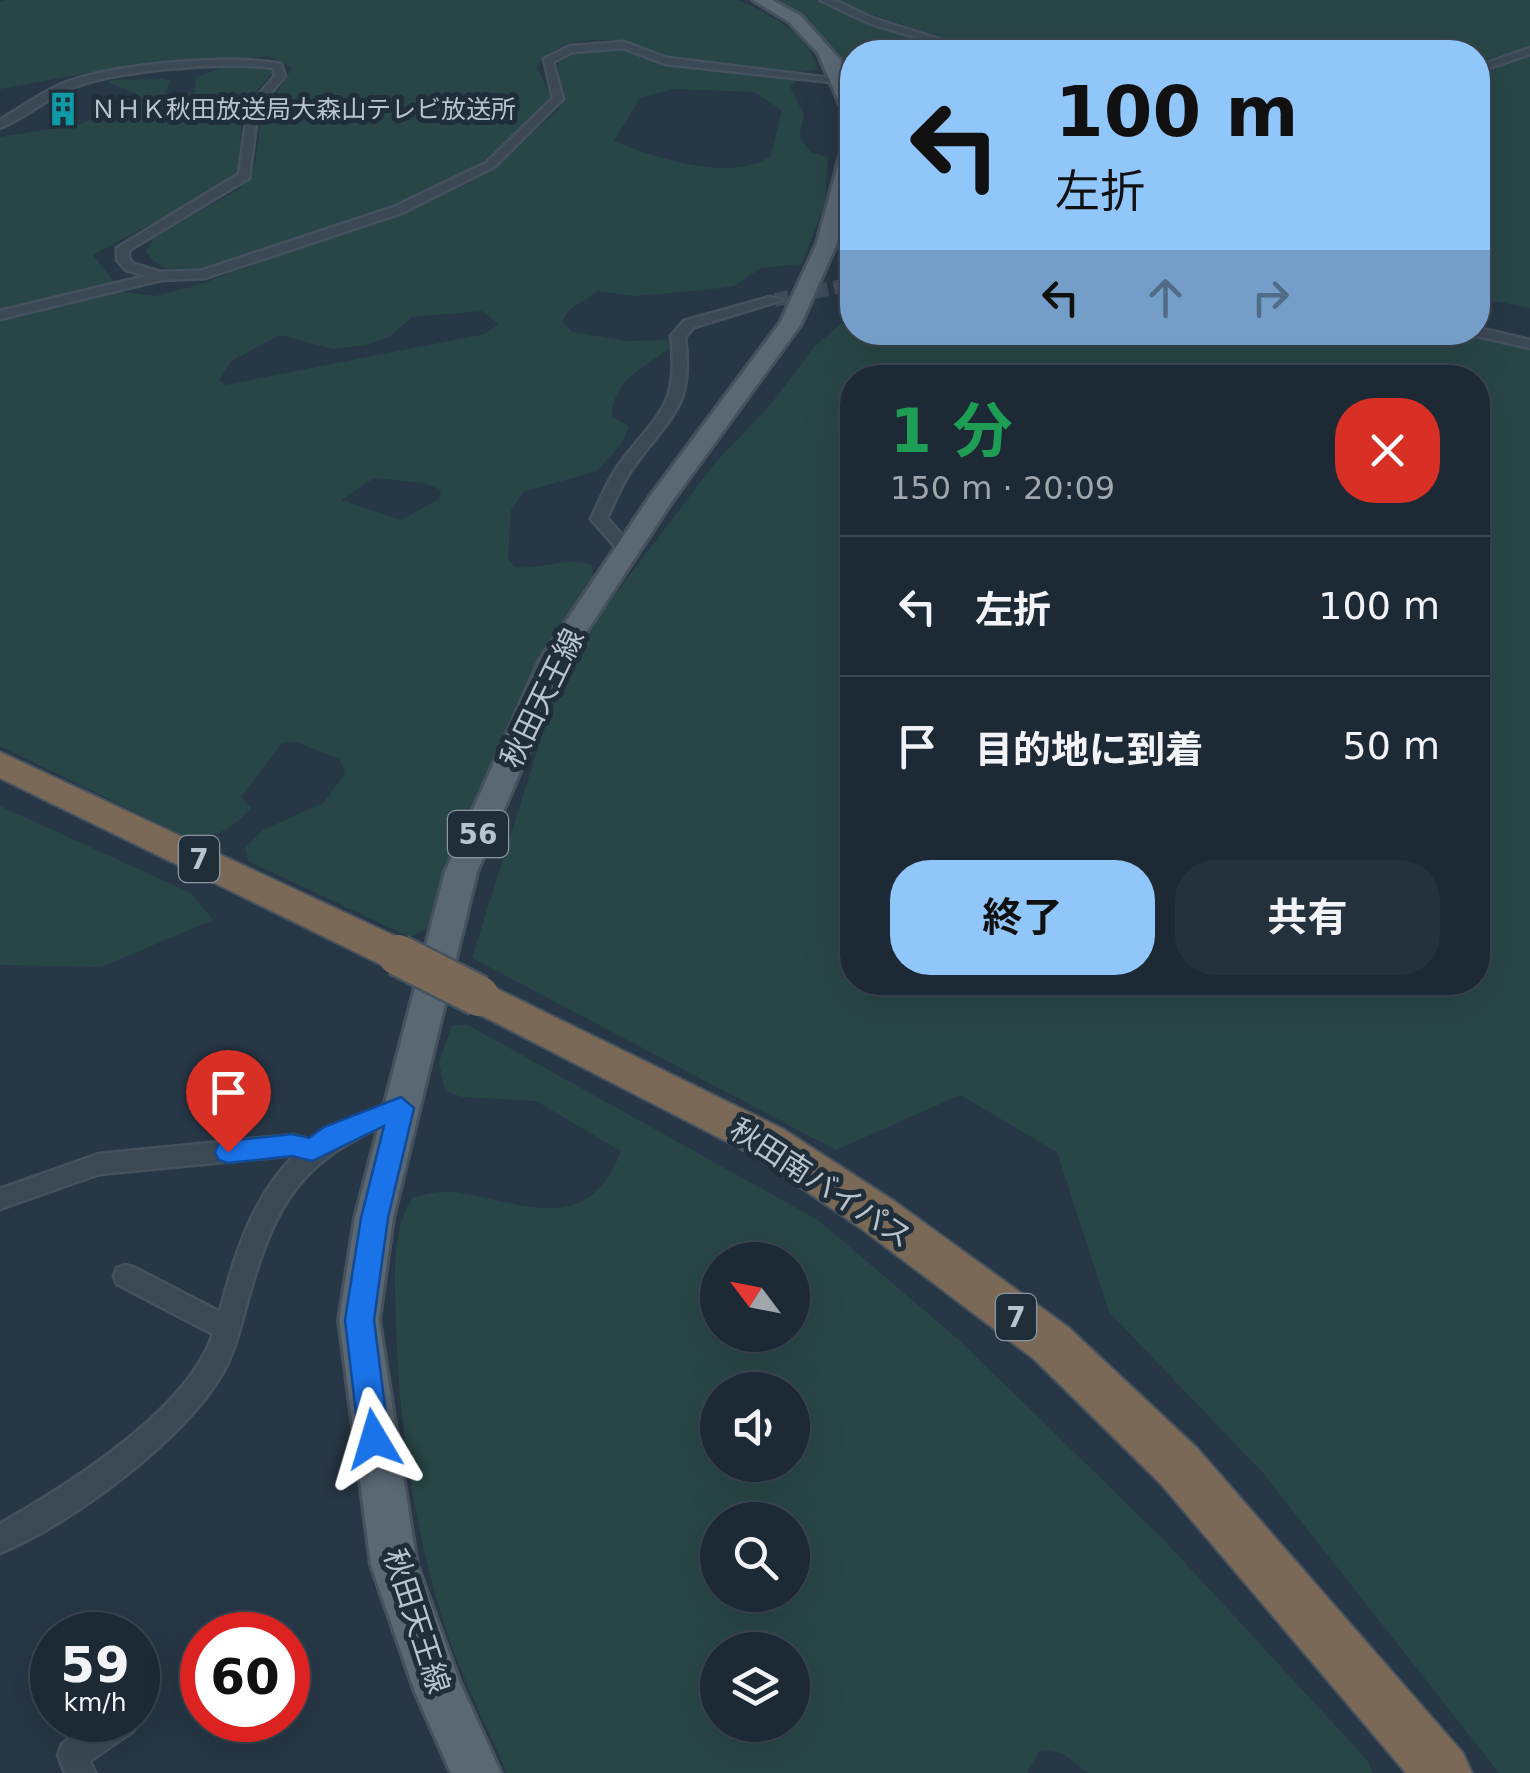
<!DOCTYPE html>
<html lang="ja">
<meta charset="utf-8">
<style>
:root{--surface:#1d2934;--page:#25313c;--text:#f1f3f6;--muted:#a0a6ac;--line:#3b454f;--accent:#91c6fb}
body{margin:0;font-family:"DejaVu Sans","Noto Sans JP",sans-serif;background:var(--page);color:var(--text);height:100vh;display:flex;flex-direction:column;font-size:38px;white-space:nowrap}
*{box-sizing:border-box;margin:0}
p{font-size:32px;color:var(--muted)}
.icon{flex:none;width:55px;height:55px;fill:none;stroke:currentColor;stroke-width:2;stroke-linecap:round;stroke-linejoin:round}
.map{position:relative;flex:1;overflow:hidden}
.panel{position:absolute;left:840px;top:365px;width:650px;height:630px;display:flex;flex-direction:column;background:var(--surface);border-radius:40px;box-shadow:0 10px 40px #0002,0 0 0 2px var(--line)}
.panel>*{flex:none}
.guide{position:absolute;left:840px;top:40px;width:650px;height:305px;border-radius:40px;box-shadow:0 10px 40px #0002,0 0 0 2px var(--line);background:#91c6fb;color:#111;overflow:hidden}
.needle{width:65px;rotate:302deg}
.tools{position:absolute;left:700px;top:1242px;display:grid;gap:20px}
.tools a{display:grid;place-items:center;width:110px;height:110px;border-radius:50%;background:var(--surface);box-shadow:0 10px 40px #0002,0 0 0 2px var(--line);font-size:50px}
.speed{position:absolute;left:30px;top:1612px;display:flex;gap:20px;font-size:50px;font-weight:700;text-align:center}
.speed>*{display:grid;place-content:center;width:130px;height:130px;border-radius:50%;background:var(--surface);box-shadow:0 10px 40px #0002,0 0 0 2px var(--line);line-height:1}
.speed small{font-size:25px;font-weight:400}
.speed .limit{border:15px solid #d22;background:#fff;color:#111}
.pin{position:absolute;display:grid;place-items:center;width:85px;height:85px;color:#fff;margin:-102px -42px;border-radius:50% 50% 50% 0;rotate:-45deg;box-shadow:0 0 10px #0007}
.pin .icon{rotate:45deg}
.me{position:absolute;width:110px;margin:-55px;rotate:353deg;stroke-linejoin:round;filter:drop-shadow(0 0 8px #0008)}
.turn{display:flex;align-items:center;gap:35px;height:210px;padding:0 50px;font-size:45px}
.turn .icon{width:130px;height:130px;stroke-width:2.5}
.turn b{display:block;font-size:70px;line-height:85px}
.lanes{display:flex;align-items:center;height:95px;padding:0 50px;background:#0003;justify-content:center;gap:50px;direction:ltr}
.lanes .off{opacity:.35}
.round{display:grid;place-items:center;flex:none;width:105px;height:105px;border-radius:40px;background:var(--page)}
.summary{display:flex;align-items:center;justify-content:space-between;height:170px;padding:0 50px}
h1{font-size:60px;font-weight:700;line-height:75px;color:#1e9e55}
.button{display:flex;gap:20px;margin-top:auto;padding:20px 50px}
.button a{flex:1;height:115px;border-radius:40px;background:var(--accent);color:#111;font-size:40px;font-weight:700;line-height:115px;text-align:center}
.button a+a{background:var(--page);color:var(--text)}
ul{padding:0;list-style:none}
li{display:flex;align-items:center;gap:30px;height:140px;padding:0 50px;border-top:2px solid var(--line)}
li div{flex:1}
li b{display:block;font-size:38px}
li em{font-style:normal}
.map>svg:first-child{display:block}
</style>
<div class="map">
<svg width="1530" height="1773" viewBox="0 0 1530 1773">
<rect width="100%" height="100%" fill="#273745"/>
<g fill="#294646" fill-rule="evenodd">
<path d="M738,0C768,13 811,34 817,69L802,72C760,68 717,67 676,59C662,57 652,50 639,46C609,36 555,36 537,67L550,94L548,104L476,168L429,194L196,270C174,271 159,271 146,251L154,237L241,188L255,164L261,118L292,68L269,56L87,73L0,89V2L5,0Z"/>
<polygon points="769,0 814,0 864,22 962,52 852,52 852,61 846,62 807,24"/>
<polygon points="830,0 1530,0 1530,46 1478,63 1478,52 983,52"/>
<path d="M624,47L653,62L798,80L790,87L804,115L799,137L811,152L828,157L825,203L802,264L761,268L734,286L705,290L634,296L598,291L569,310L562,321L572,332L626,341L667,340L670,348C646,366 612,381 612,416L629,426L622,443L597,471L523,492L511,510L508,559L515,567C540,570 569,556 592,565L593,577L540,655L472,807L433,925L410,937L248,861L245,847L263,830L323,803L345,774L340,759L296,742L282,743L241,797L251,808C234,827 219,835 195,841L0,746V318L115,291L155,296L198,285L462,187L499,165L561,107L565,94L557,75L560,57L573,51ZM674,89L754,92L782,110L771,156C731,183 655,158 614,141L640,98ZM482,311L498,324L485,334L225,385L219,380L231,361L280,335L333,349L366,345L389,337L412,317ZM374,478L424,483L441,490L439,499L401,520L341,500Z"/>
<polygon points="1530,56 1530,308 1478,298 1478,75"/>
<polygon points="230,65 267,66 272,73 242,109 239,171 227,183 93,255 114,282 0,310 0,137 81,124 137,94 107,82 113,80 162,79 170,81 165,94 194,94 196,77"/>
<path d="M852,314V332H1478V327L1530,340V1773H1499L1263,1473L1109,1312L1057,1152L960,1095L836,1150L472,958L543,732L569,666L597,618L715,463L771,404L815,346ZM852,378H1478V982H852Z"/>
<polygon points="0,806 191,893 213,920 101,967 0,965"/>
<path d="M452,1025H468L818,1220L959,1340L1165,1541L1368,1761L1373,1773H1088L1062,1753L1040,1750L1027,1773H507C485,1722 458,1670 442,1618C413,1521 399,1424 396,1324C395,1285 390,1230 413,1197C426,1195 440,1190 453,1192C523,1202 588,1239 621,1151L536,1101L462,1097L445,1091L439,1062ZM718,1260H792V1335H718ZM718,1390H792V1465H718ZM718,1520H792V1595H718ZM792,1650V1725H718V1650Z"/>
</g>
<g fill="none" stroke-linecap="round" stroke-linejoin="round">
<polyline stroke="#3d4c5a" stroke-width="14" stroke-dasharray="14 6" stroke-linecap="butt" points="775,300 842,286"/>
<g stroke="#45525e" stroke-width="5">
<g id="street">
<polygon points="820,0 833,0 875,19 979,52 965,52 869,23"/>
<path d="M624,42L667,58L846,80L841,83L665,64L623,48L572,52L553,62L563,99L494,167L402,213L205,278L161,280L0,319V311L146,276L126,270L117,260V248L239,174L248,107L275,76L273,68C225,61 118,70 74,87C47,97 26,118 0,128V120C22,107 43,91 67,82C116,64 230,54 281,64L285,76L258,108L249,178L129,250V259L134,264L160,272L200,271L394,207L486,163L553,98L544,59L570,46Z"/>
<polygon points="1530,48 1530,54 1478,72 1478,66"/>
<polygon points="852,280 852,288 842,290 836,286"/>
<path d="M770,297L782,300L694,327L685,337C694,409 670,415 632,469C621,484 615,502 607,518L634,549L632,552H620L591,519C599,502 606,485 616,469C655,414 680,411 671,336L684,321Z"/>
<polygon points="1478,328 1530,340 1530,348 1473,335 1472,332 1478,332"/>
<path d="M401,1099L409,1101L412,1108L409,1115C314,1152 281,1186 252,1285C243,1314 238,1345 223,1372C185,1439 71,1524 0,1553V1524C68,1485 188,1411 213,1334L117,1284L114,1276L117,1268L126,1265L135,1268L220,1312C234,1256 253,1196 295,1155L99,1174L0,1209V1189L99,1154L293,1135L313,1141L358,1115Z"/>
<polygon points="96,1720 137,1720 133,1731 90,1761 95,1773 65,1773 58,1755 62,1744"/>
</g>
</g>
<g stroke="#45525e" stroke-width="6">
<polygon id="primary" points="753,0 772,0 801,16 841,61 852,90 852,180 837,243 801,324 671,503 568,660 477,872 393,1218 379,1320 417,1565 460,1683 501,1773 451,1773 415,1692 371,1565 339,1320 355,1218 445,872 540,660 651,495 780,323 817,243 843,145 842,109 818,53 789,22"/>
</g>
<g stroke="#46535f" stroke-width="4">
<g id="highway">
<polygon points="0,752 412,944 418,955 412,966 398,970 384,966 0,778"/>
<polygon points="479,980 783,1129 894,1201 1068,1327 1197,1448 1463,1753 1472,1773 1406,1773 1161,1484 1034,1359 862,1229 753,1155 465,1007 459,996 465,985"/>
</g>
</g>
<use href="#street" fill="#3c4955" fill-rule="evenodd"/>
<use href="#primary" fill="#5a6874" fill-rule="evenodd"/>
<use href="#highway" fill="#7b6958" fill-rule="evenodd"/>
<g stroke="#46535f" stroke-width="45" stroke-linecap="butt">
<polyline id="highway-bridge" points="398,955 479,996"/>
</g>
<use href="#highway-bridge" stroke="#7b6958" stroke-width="40"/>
</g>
<polygon fill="#1a73e8" stroke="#114b97" stroke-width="2.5" points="401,1097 414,1108 388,1218 374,1320 389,1439 385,1450 374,1454 364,1450 359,1439 345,1320 361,1218 384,1126 312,1161 292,1156 228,1163 219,1160 215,1152 219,1144 228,1141 292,1134 309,1138 324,1127"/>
<defs>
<g id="building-bare" transform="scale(2.7)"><path d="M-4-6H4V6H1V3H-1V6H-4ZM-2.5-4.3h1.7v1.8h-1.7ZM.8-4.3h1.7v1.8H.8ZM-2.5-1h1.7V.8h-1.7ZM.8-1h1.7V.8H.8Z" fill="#0f9aa8" stroke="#202e3a" stroke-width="2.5" paint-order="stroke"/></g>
</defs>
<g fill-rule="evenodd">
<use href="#building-bare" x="63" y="109"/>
</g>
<g text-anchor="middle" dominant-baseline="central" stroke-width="10" stroke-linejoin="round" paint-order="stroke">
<g font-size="25" fill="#b9c3ce" stroke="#202e3a" text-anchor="start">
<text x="91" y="109">ＮＨＫ秋田放送局大森山テレビ放送所</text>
</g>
<g fill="#202e3a" stroke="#8b96a2" stroke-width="2.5">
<rect x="448" y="811" width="60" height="46" rx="8"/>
<rect x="179" y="836" width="40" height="46" rx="8"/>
<rect x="996" y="1294" width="40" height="46" rx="8"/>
</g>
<g font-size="28" font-weight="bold" fill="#b9c3ce">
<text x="478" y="834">56</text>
<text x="199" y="859">7</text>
<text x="1016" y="1317">7</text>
</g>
<g font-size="30" fill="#b9c3ce" stroke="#202e3a">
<text transform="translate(542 698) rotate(-64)">秋田天王線</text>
<text transform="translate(821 1183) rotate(33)">秋田南バイパス</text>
<text transform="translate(417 1621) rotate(72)">秋田天王線</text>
</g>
</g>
</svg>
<div class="tools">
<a><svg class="needle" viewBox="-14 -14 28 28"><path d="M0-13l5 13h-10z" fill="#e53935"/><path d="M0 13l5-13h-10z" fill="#a0a6ac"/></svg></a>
<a><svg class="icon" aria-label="sound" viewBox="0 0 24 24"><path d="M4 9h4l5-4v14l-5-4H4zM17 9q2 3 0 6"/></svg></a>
<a><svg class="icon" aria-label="search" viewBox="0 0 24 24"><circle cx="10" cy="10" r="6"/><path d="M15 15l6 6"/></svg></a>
<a><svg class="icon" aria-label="layers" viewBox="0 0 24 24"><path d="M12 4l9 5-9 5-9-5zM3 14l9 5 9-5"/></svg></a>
</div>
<div class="speed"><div>59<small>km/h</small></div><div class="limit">60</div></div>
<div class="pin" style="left:228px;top:1152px;background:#d93025"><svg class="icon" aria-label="arrive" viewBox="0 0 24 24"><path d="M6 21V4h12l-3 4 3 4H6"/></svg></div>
<svg class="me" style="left:374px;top:1439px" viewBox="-20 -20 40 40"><path d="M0-17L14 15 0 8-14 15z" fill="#1a73e8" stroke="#fff" stroke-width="4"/></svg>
<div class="guide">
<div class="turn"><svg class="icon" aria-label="left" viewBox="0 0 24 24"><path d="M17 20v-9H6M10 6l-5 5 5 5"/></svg><div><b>100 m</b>左折</div></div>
<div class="lanes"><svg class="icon" aria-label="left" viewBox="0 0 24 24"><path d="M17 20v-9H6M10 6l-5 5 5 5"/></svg><svg class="icon off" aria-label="ahead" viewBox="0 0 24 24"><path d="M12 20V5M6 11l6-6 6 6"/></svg><svg class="icon off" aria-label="right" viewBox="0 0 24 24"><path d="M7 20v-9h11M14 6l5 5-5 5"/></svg></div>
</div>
<section class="panel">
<div class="summary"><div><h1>1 分</h1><p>150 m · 20:09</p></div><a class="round" style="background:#d93025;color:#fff"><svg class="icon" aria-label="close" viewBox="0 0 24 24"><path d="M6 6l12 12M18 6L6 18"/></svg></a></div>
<ul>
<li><svg class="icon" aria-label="left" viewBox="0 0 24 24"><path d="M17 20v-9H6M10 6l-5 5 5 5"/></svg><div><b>左折</b></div><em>100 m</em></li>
<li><svg class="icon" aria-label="arrive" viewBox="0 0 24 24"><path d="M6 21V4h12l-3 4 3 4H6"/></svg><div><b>目的地に到着</b></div><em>50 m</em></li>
</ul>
<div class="button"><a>終了</a><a>共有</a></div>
</section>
</div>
